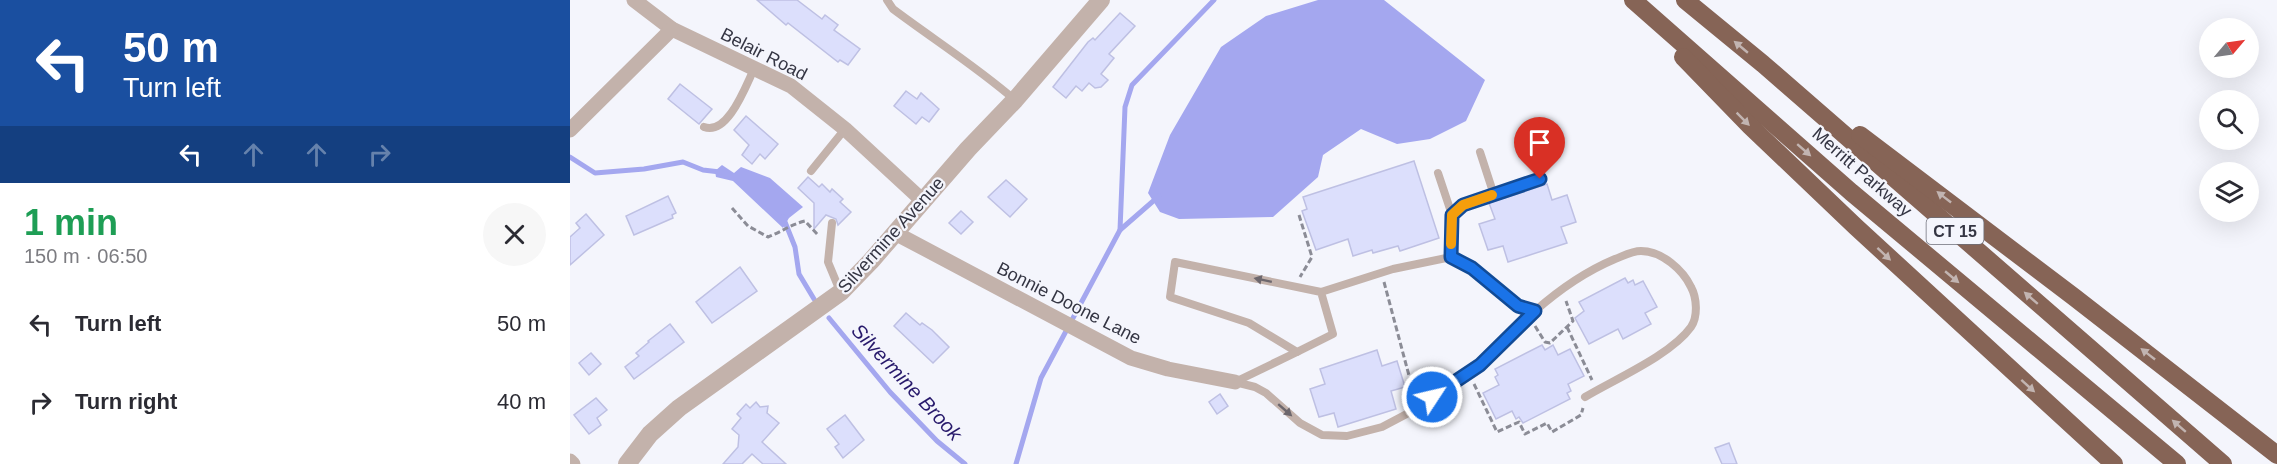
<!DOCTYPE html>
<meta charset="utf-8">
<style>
:root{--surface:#fff;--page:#f7f7f7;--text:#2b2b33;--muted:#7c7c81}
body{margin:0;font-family:Arial,sans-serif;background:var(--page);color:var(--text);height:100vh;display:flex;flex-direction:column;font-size:22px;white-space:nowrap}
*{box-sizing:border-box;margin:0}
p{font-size:20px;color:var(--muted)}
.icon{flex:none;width:33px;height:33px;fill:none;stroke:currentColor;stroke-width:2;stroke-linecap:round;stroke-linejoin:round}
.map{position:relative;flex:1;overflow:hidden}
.drawer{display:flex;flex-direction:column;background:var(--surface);width:570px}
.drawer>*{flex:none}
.banner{background:#1a4fa0;color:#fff;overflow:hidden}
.needle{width:39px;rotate:61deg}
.tools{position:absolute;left:1629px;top:18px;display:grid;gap:12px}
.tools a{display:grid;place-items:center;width:60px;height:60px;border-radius:50%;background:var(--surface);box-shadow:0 6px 24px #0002;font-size:30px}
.pin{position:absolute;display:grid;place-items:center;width:51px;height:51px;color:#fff;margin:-62px -26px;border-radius:50% 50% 50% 0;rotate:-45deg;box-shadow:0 0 6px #0007}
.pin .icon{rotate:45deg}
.me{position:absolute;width:66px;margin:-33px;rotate:55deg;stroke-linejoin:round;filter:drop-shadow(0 0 4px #0008)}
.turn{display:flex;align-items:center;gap:21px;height:126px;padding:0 24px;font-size:27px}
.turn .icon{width:78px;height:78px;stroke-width:2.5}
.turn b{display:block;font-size:42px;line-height:51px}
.lanes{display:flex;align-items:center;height:57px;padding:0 24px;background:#0003;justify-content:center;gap:30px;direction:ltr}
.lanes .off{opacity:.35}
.round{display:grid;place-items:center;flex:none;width:63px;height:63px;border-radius:32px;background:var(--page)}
.head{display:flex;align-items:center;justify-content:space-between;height:102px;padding:0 24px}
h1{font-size:36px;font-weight:700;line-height:45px;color:#1e9e55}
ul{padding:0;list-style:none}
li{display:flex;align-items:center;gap:18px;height:78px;padding:0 24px}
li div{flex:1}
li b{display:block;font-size:22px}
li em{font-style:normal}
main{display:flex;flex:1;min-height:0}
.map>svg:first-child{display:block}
</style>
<main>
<section class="drawer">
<div class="banner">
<div class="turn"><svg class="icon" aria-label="left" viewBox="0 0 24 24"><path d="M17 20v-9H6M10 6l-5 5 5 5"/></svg><div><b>50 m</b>Turn left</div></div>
<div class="lanes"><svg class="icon" aria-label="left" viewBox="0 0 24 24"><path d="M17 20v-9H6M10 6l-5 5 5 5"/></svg><svg class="icon off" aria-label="ahead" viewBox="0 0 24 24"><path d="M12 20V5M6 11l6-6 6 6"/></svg><svg class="icon off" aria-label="ahead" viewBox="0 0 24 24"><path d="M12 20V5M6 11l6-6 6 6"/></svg><svg class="icon off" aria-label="right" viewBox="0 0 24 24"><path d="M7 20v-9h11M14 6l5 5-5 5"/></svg></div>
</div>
<div class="head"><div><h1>1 min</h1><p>150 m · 06:50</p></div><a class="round"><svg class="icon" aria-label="close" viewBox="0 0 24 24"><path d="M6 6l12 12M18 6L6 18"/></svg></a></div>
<ul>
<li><svg class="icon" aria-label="left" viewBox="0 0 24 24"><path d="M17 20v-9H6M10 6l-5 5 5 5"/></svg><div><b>Turn left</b></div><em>50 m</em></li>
<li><svg class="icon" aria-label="right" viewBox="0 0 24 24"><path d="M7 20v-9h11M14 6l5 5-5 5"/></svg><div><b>Turn right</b></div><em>40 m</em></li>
</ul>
</section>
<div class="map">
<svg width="1707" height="464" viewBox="0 0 1707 464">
<rect width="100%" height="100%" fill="#f4f5fc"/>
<g fill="#a4a7ef">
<polygon points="748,0 814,0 915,80 896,121 860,139 827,144 791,129 753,155 748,177 703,217 609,219 590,212 578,193 600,135 651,47 696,16"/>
<polygon points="152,165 164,173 171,167 200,178 233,207 219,218 213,228 163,181 146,177 145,171"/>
</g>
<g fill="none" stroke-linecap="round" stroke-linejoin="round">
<g stroke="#a4a7ef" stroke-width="5">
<polyline points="0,157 25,173 74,169 113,162 133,170 150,172"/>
<polyline points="213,217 225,247 229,274 244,299"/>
<polyline points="550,230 589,196"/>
<polyline points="259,318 320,392 367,441 395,464"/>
<polyline points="446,464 471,378 550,230 555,107 562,85 644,0"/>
</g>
</g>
<g fill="#dcdffc" stroke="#bec0e3" stroke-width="1.5">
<polygon points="187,0 227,0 252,19 255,15 268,25 264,30 290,49 278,65 270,60 268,62 218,23 216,25"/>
<polygon points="550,13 565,26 539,54 544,58 531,74 538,80 531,87 525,88 519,83 512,91 506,86 496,98 483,87 518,42 523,38 525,40"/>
<polygon points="110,84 142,109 129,124 98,99"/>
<polygon points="336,91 347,99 351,93 369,109 359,122 352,117 346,124 324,106"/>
<polygon points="176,116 208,144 195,159 190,154 182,164 172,155 179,145 164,130"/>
<polygon points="844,161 869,238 830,251 828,246 803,253 802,250 783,256 778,239 746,250 732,211 737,209 733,197"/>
<polygon points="238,177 249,187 252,184 260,192 262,189 273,199 270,202 281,212 268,225 266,219 256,215 244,229 244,203 228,188"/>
<polygon points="436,180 457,199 440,217 418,197"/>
<polygon points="977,184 982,200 997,195 1006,222 991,227 997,243 938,262 933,246 918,250 909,224 925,219 919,203"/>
<polygon points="98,196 106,213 102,215 103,218 64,235 56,216"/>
<polygon points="391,211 403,222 391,234 379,223"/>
<polygon points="16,214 34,235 0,265 0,237 10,228 6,223"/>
<polygon points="170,267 187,291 142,323 126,302"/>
<polygon points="1055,278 1058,283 1063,280 1065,285 1073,281 1087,307 1075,313 1081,324 1053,339 1048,329 1019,344 1005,318 1014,311 1009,302"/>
<polygon points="336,313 350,325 352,323 362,330 379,347 363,363 324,326"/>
<polygon points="100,324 114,342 64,379 55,367 69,356 66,353 79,342 78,341"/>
<polygon points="972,345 975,350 983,345 988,355 1000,349 1014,376 998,384 1001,391 997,393 1000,399 953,423 949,417 946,419 942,411 926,419 913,393 929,385 925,377 928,375 925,369"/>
<polygon points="807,350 812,366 827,361 835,387 821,391 826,409 768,427 764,413 749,417 740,389 755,384 750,369"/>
<polygon points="21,353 31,364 19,375 9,363"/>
<polygon points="650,394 658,406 647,414 639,402"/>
<polygon points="26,398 37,410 27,418 31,425 19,434 4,415"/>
<polygon points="186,402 190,407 198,406 197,413 209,423 192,442 216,464 193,464 182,454 172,464 153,464 168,447 169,435 162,429 171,418 167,414 176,404 180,408"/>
<polygon points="275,415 294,440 273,458 265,447 269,444 257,429"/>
<polygon points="1159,443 1167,464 1152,464 1145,448"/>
</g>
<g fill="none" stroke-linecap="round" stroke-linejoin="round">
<g stroke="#8b8c96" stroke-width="3" stroke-dasharray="6 3" stroke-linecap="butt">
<path d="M162,208L178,226L198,237C211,232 222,224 235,221L248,235"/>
<polyline points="729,215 742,257 730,277"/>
<polyline points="814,282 845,398"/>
<polyline points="965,326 975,342 980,343 1003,321 996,301"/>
<polyline points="997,327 1022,380"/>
<polyline points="904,384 927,432 949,422 955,434 977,423 982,432 1011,415 1013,408"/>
</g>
<g stroke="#c3b2ab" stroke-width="8">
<path d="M317,0L323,9C363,39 407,67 445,100"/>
<path d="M134,127C158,136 176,85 184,69"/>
<polyline points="910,152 924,195"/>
<polyline points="241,171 275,129"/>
<polyline points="868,173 882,215"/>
<polyline points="262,223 258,262 270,291"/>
<polyline points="881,257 882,215 893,205 970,179"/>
<path d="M751,292L763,334L727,352L679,323L600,297L605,262L751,292L823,269L881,257L902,268L948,306L965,311C990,289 1014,272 1045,259C1053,256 1062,251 1071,251C1092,251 1113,270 1121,287C1127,298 1128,317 1121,327C1101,355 1045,379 1015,397"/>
<polyline points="665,382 685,387 696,393 730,423 752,435 777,436 812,427 848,408 910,365 965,311"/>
<polyline points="665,382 727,352"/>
</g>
<g stroke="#c3b2ab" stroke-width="15">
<polyline points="64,0 102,29 221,86 275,129 353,201"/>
<polyline points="0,130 102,29"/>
<polyline points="325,233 561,358 598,369 665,382"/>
<polyline points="0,461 3,464"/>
</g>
<polyline stroke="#c3b2ab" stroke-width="18" points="57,464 80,434 109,408 271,292 301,261 398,149 445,100 531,0"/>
<g stroke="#866456" stroke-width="18">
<polyline points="1063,0 1281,192 1607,464"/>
<polyline points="1115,0 1193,64 1653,464"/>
<polyline points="1113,57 1180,126 1286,227 1544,464"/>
<polyline points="1290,135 1504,297 1707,455"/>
</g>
</g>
<defs><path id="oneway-solid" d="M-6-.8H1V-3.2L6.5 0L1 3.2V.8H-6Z" transform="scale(1.5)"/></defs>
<g fill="#c2b4b1">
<use href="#oneway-solid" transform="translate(1171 47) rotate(-140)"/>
<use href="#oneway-solid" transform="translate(1173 119) rotate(45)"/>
<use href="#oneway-solid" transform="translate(1234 150) rotate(41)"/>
<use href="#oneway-solid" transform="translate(1374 197) rotate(-142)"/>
<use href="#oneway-solid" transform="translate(1314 254) rotate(43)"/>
<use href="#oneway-solid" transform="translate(1382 277) rotate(40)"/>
<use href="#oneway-solid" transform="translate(1461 298) rotate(-139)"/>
<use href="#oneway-solid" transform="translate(1578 354) rotate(-142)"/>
<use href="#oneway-solid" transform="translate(1458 386) rotate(42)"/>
<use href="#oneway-solid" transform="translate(1609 426) rotate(-139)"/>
</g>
<g fill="#6d676d">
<use href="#oneway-solid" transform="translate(693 280) rotate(-168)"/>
<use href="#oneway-solid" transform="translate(715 410) rotate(41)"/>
</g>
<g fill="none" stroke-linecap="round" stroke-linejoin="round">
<g stroke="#114b97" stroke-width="15">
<polyline id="route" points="862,397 910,365 965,311 948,306 902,268 881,257 882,215 893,205 970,179"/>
</g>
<use href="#route" stroke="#1a73e8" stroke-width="10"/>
<polyline stroke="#f59e0b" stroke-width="10" points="881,244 882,215 893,205 922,195"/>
</g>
<g text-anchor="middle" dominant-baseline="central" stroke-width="4.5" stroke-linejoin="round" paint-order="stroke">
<rect fill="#f4f5fc" stroke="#6e6f7a" stroke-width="1.5" x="1356.5" y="218" width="57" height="26" rx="4.5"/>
<g font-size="16" font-weight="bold" fill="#343543">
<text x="1385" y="231">CT 15</text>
</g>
<g font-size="18" fill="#343543" stroke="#f4f5fc">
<text transform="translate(194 54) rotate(27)">Belair Road</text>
<text transform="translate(1292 172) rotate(41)">Merritt Parkway</text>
<text transform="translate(321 235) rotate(-48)">Silvermine Avenue</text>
<text transform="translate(499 303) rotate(27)">Bonnie Doone Lane</text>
</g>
<g font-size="20" font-style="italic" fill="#27196b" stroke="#f4f5fc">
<text transform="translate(337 382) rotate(47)">Silvermine Brook</text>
</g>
</g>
</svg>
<div class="tools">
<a><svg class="needle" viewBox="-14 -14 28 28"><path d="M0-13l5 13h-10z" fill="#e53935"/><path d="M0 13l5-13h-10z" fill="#7c7c81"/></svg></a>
<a><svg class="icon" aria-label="search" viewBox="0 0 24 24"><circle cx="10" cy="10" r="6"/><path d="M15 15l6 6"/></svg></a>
<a><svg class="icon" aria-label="layers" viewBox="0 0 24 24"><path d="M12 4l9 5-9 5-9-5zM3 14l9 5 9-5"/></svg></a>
</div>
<div class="pin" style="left:970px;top:179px;background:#d93025"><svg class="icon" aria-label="arrive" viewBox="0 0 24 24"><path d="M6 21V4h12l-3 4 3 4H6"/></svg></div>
<svg class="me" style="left:862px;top:397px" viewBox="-20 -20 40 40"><circle r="17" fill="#1a73e8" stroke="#fff" stroke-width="3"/><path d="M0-11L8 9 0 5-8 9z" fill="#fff"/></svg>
</div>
</main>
